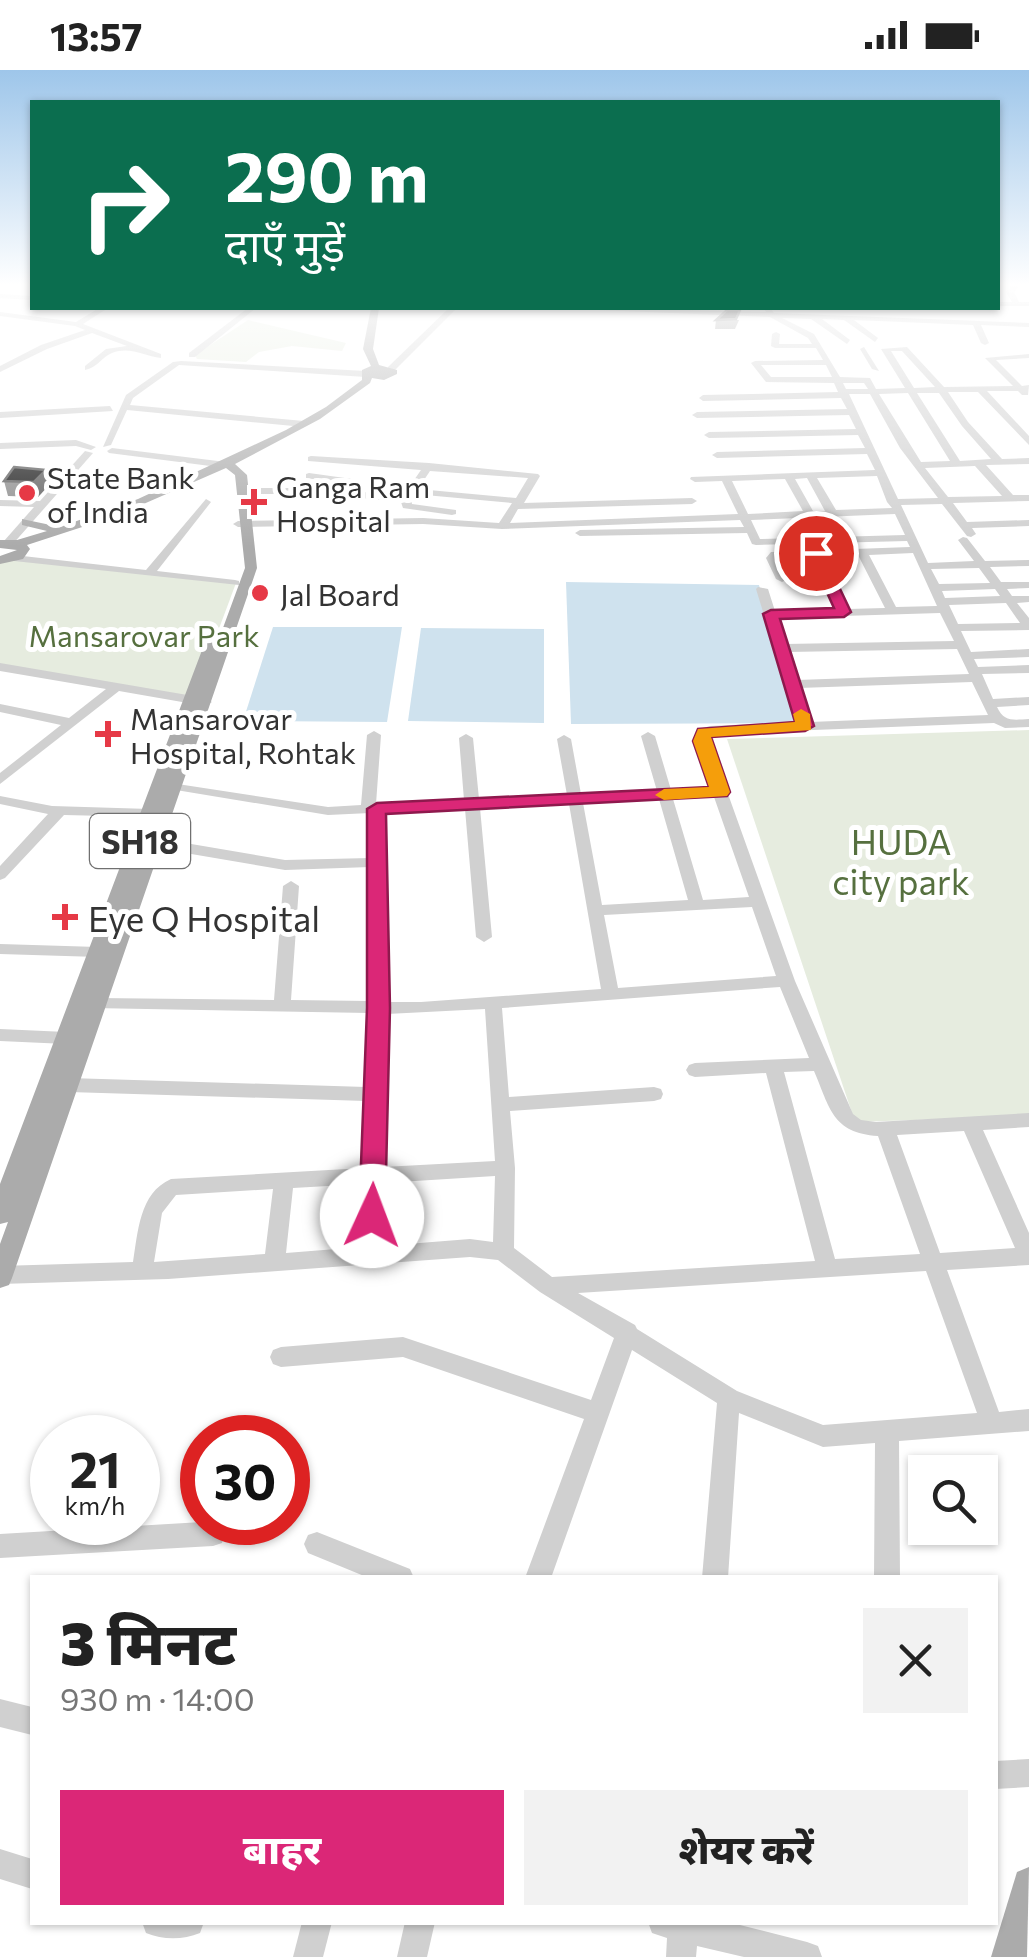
<!DOCTYPE html>
<html lang="hi">
<meta charset="utf-8">
<style>
:root{--surface:#fff;--page:#f2f2f2;--text:#222;--muted:#767676;--accent:#db2777}
body{margin:0;font-family:Commissioner,"Noto Sans Devanagari",sans-serif;background:var(--page);color:var(--text);height:100vh;display:flex;flex-direction:column;font-size:38px;white-space:nowrap}
*{box-sizing:border-box;margin:0}
p{font-size:32px;color:var(--muted)}
.icon{flex:none;width:55px;height:55px;fill:none;stroke:currentColor;stroke-width:2;stroke-linecap:round;stroke-linejoin:round}
.map{position:relative;flex:1;overflow:hidden}
.panel{position:absolute;left:30px;top:1505px;width:968px;height:350px;display:flex;flex-direction:column;background:var(--surface);border-radius:0px;box-shadow:0 2px 8px #0004}
.panel>*{flex:none}
.guide{position:absolute;left:30px;top:30px;width:970px;height:210px;border-radius:0px;box-shadow:0 2px 8px #0004;background:#0b6e4f;color:#fff;overflow:hidden}
.fabs{position:absolute;left:908px;top:1385px;display:grid;gap:20px}
.fabs a{display:grid;place-items:center;width:90px;height:90px;border-radius:0px;background:var(--surface);box-shadow:0 2px 8px #0004;font-size:50px}
.speed{position:absolute;left:30px;top:1345px;display:flex;gap:20px;font-size:50px;font-weight:700;text-align:center}
.speed>*{display:grid;place-content:center;width:130px;height:130px;border-radius:50%;background:var(--surface);box-shadow:0 2px 8px #0004;line-height:1}
.speed small{font-size:25px;font-weight:400}
.speed .limit{border:15px solid #d22;background:#fff;color:#111}
.pin{position:absolute;display:grid;place-items:center;width:85px;height:85px;color:#fff;margin:-42px;border:5px solid #fff;border-radius:50%;box-shadow:0 2px 10px #0007}
.me{position:absolute;width:110px;margin:-55px;rotate:2deg;stroke-linejoin:round;filter:drop-shadow(0 0 8px #0008)}
.turn{display:flex;align-items:center;gap:35px;height:210px;padding:0 30px;font-size:45px}
.turn .icon{width:130px;height:130px;stroke-width:2.5}
.turn b{display:block;font-size:70px;line-height:85px}
.round{display:grid;place-items:center;flex:none;width:105px;height:105px;border-radius:0px;background:var(--page)}
.head{display:flex;align-items:center;justify-content:space-between;height:170px;padding:0 30px}
h1{font-size:60px;font-weight:800;line-height:75px}
.primary-button{display:flex;gap:20px;margin-top:auto;padding:20px 30px}
.primary-button a{flex:1;height:115px;border-radius:0px;background:var(--accent);color:#fff;font-size:40px;font-weight:800;line-height:115px;text-align:center}
.primary-button a+a{background:var(--page);color:var(--text)}
.status{display:flex;justify-content:space-between;align-items:center;height:70px;padding:0 50px;background:var(--surface);direction:ltr}
.status svg{height:28px;fill:currentColor}
.map>svg:first-child{display:block}
</style>
<div class="status"><b>13:57</b><svg viewBox="0 0 49 12"><path d="M0 12V9h3v3zM5 12V6h3v6zM10 12V3h3v9zM15 12V0h3v12zM26 1h20v11H26zM47 4h2v5h-2z"/></svg></div>
<div class="map">
<svg width="1029" height="1887" viewBox="0 0 1029 1887">
<rect width="100%" height="100%" fill="#fff"/>
<g fill="#e6ecdf">
<polygon points="248,250 346,273 342,281 292,276 259,282 246,292 197,289 195,285"/>
<polygon points="11,489 236,513 192,631 0,595 0,490"/>
<polygon points="1029,660 1029,1046 855,1052 727,669"/>
</g>
<g fill="#cfe2ee">
<polygon points="566,512 759,515 797,653 571,654"/>
<polygon points="273,557 402,557 387,652 243,651"/>
<polygon points="421,558 544,559 544,653 408,651"/>
</g>
<g fill="none" stroke-linecap="round" stroke-linejoin="round">
<g fill="#d0d0d0" fill-rule="evenodd">
<polygon points="1009,213 1016,213 1018,218 1014,222 1019,232 1029,232 1029,236 998,236 998,232 1012,232 1006,222 1010,218"/>
<polygon points="0,224 32,226 32,230 0,228"/>
<path d="M99,238H108L83,254L161,284V288C144,286 130,276 112,283C102,287 97,298 85,300V296L106,279L127,276L92,263L47,279L0,302V296L41,275L85,260L75,256L0,246V242L76,252Z"/>
<polygon points="248,238 256,238 195,287 189,287 189,283"/>
<polygon points="449,238 457,238 394,301 388,301 388,297"/>
<path d="M595,238L766,242L764,238H770L774,243L1029,253V257L981,255L989,273L985,275L981,273L973,255L854,250L878,268L875,272L844,250L822,249L850,270L847,274L811,249L782,248L814,264L840,307L870,308L876,319L905,318L881,279L907,277L944,317L1013,316L985,288L1029,284V288L996,290L1022,316L1029,315L1028,325H1022L1018,321H987L1029,366V375L978,322H948L968,352L1002,389L1029,388V394L986,395L1013,425H1029V431L953,433L967,452L1029,450V456L972,458L976,464L971,467L967,466L942,434L901,435L928,493L974,491L958,470L963,467L967,468L985,491L1029,490V496L990,497L1001,512H1029V518L1007,519L1012,526H1029V532L1017,533L1029,548V560L961,561L971,582L1029,579V587L974,589L978,597L1029,595V603L982,604L993,629L1029,627V635L997,637C1004,652 1013,650 1029,649V657L1005,658L994,653L711,664L709,671L795,911L853,1044L861,1050L876,1052L1029,1043V1057L983,1060L1029,1163V1195L947,1200L999,1342L1029,1339V1361L899,1371L900,1508H874L875,1373L823,1377L739,1343L728,1508H702L717,1333L632,1280L551,1508H525L584,1349L403,1287L281,1297L273,1294L270,1287L273,1280L281,1277L403,1267L591,1330L614,1268L540,1222L498,1190L470,1187L168,1209L0,1214V1196L133,1192C138,1163 139,1123 171,1109L364,1098L366,1031L69,1022L62,1020L60,1015L62,1010L69,1008L366,1017L369,943L92,938L89,934L92,930L98,928L274,930L283,816L291,811L299,816L291,930L369,931L370,797L285,800L156,778L148,773L156,768L285,790L370,788V743L328,745L176,720L171,719V713L328,737L361,735L367,665L374,661L381,665L376,734L464,730L459,668L466,664L473,668L479,729L567,725L557,669L564,665L571,669L581,724L657,721L641,666L648,662L655,666L671,720L711,718L695,671L699,659L710,656L797,652L756,519L758,517L768,519L775,541L836,539L812,486L778,487L788,509L782,512L776,509L766,488L771,482L910,477L907,471L756,475L752,474L747,463L580,466L575,463L580,460L744,457L740,450L502,459L423,454L238,457L233,454L238,451L423,448L499,453L512,433L414,424L411,429L412,434L456,440V444L452,445L403,438L401,432L323,424H243L238,421L243,418H323L403,426L421,400L308,391V387L311,386L429,393L538,404L540,406L524,433L692,428L697,431L692,434L518,439L510,453L738,444L722,411L695,412L690,409L691,407L875,400L867,384L717,388L712,385L717,382L865,378L858,365L709,368L704,365L709,362L856,359L849,345L697,348L692,345L697,342L847,339L841,328L703,331L699,328L703,325L838,322L834,313L766,312L751,293L755,291L823,290L816,278H775L771,276L772,264L776,262L780,264L779,274H812L808,268L770,247L598,240ZM891,281H902L935,317L914,318ZM761,295H826L832,307H771ZM843,313H864L868,319H846ZM908,323L950,391L921,392L879,324ZM917,323H939L962,356L991,389L960,391ZM849,324H870L900,378L938,428L898,429ZM975,396L1002,426L948,427L925,398ZM430,401L528,408L516,428L418,419ZM877,406L887,432L892,438L836,440L817,408ZM807,408L825,441H813L795,409ZM785,409L803,441L748,444L732,411ZM895,444L905,465L760,469L751,450ZM913,483L937,536L896,537L869,485ZM858,485L885,538L848,539L823,486ZM979,498L990,513L939,514L931,499ZM995,519L1000,526L945,528L942,521ZM1006,533L1020,553L958,554L949,535ZM940,543L954,571L785,574L777,548ZM957,579L969,604L797,610L788,582ZM972,612L988,645L810,652L799,618ZM714,727L749,827L703,830L673,729ZM659,729L688,830L602,835L583,733ZM569,734L601,919L421,932H387L384,743L465,739L476,867L484,872L492,867L480,738ZM752,837L776,906L618,918L604,845ZM780,917L809,988L695,993L689,995L686,1000L689,1005L695,1007L766,1003L815,1191L552,1207L514,1178L515,1098L510,1041L654,1031L661,1029L663,1024L661,1019L654,1017L509,1027L502,938ZM485,939L495,1091L383,1097L387,944ZM814,1001C830,1038 832,1063 878,1066L920,1184L835,1189L784,1002ZM964,1061L1015,1178L940,1183L897,1065ZM495,1106L493,1172L470,1169L382,1176L383,1113ZM363,1114L361,1177L286,1183L293,1118ZM273,1119L265,1184L154,1192L162,1143L176,1125ZM926,1201L977,1343L823,1355L737,1321L637,1259L635,1255L578,1223Z"/>
<polygon points="864,277 879,301 872,299 860,279"/>
<polygon points="181,291 366,301 370,304 366,307 179,295 133,328 130,335 304,351 309,354 304,357 127,340 111,375 103,377 126,325 173,292"/>
<polygon points="110,336 113,341 0,348 0,342"/>
<polygon points="76,370 96,377 91,380 76,376 0,379 0,373"/>
<polygon points="112,378 226,392 231,395 226,398 109,383 107,381"/>
<polygon points="85,381 93,383 12,475 4,475 4,471 34,437 0,436 0,430 40,431"/>
<polygon points="309,403 352,409 357,412 352,415 306,408 306,404"/>
<polygon points="206,429 211,432 157,501 235,510 239,511 239,515 14,491 8,488 14,485 146,500"/>
<polygon points="0,593 205,628 212,632 205,636 119,621 0,714 0,703 61,655 0,642 0,634 69,648 106,619 0,601"/>
<polygon points="0,726 52,736 150,739 157,743 150,747 64,745 5,808 0,810 0,796 48,744 0,734"/>
<polygon points="0,874 98,877 106,882 98,887 0,884"/>
<polygon points="0,959 66,962 75,968 66,974 0,971"/>
<polygon points="202,1452 222,1455 225,1464 222,1473 213,1476 0,1488 0,1464"/>
<polygon points="317,1462 410,1499 414,1508 369,1508 308,1483 304,1474 308,1465"/>
<polygon points="0,1629 32,1637 32,1665 0,1657"/>
<polygon points="1029,1689 1029,1717 995,1719 995,1691"/>
<polygon points="0,1779 32,1789 32,1819 0,1809"/>
<path d="M142,1852H204L200,1863C183,1870 163,1870 146,1863Z"/>
<polygon points="302,1852 332,1852 323,1887 293,1887"/>
<polygon points="405,1852 435,1852 427,1887 397,1887"/>
<polygon points="648,1852 728,1852 807,1872 818,1876 822,1887 744,1887 697,1876 696,1887 666,1887 667,1868 652,1863"/>
</g>
<g fill="#ababab" fill-rule="evenodd">
<polygon points="371,238 379,238 373,279 379,295 397,300 397,304 384,310 372,308 370,313 320,349 235,394 247,405 257,498 12,1208 9,1215 0,1218 0,1174 8,1152 0,1154 0,1114 207,567 214,563 220,566 245,498 235,405 226,398 116,446 27,475 30,479 23,489 0,494 0,486 17,480 0,478 0,470 17,470 47,461 22,455 22,449 60,457 138,429 286,360 326,337 362,310 362,300 371,296 363,279"/>
<polygon points="1029,1797 1027,1887 991,1887 1017,1802"/>
</g>
</g>
<g fill="#8c8c8c">
<polygon points="716,250 739,250 735,259 715,259"/>
<polygon points="14,397 49,415 38,427 8,426 4,411"/>
</g>
<polygon fill="#5f5f5f" points="46,400 49,415 38,427 34,412"/>
<g fill="#1a1a1a" stroke="#5f5f5f" stroke-width="2.5">
<polygon points="727,240 740,240 736,249 716,250"/>
<polygon points="14,397 46,400 34,412 4,411"/>
</g>
<linearGradient id="sky" x2="0" y2="1"><stop stop-color="#9ec6ea"/><stop offset="0.45" stop-color="#fff"/><stop offset="1" stop-color="#fff" stop-opacity="0"/></linearGradient>
<rect width="1029" height="477" fill="url(#sky)"/>
<polygon fill="#db2777" stroke="#8e194d" stroke-width="2.5" points="811,480 823,483 851,542 844,547 780,549 814,656 805,661 711,667 730,722 727,726 386,744 390,938 385,1146 382,1153 372,1156 363,1153 359,1146 367,938 367,739 377,733 709,717 693,671 698,659 795,652 763,544 771,540 834,538 809,483"/>
<polygon fill="#f59e0b" points="801,639 810,644 811,660 711,667 730,722 727,726 664,730 655,725 664,719 709,717 693,671 698,659 795,652 793,644"/>
<g fill="#e63946" stroke="#fff" stroke-width="4">
<circle cx="27" cy="423" r="10"/>
<path d="M249 417h10v10h10v10h-10v10h-10v-10h-10v-10h10z"/>
<circle cx="260" cy="523" r="10"/>
<path d="M103 649h10v10h10v10h-10v10h-10v-10h-10v-10h10z"/>
<path d="M60 832h10v10h10v10h-10v10h-10v-10h-10v-10h10z"/>
</g>
<g text-anchor="middle" dominant-baseline="central" stroke-width="10" stroke-linejoin="round" paint-order="stroke">
<g font-size="30" fill="#333" stroke="#fff" text-anchor="start">
<text x="47" y="406">State Bank<tspan x="47" dy="34">of India</tspan></text>
<text x="276" y="415">Ganga Ram<tspan x="276" dy="34">Hospital</tspan></text>
<text x="280" y="523">Jal Board</text>
<text x="130" y="647">Mansarovar<tspan x="130" dy="34">Hospital, Rohtak</tspan></text>
</g>
<g font-size="30" fill="#56703f" stroke="#fff">
<text x="144" y="564">Mansarovar Park</text>
</g>
<rect fill="#fff" stroke="#707070" stroke-width="2.5" x="90" y="744" width="100" height="54" rx="8"/>
<g font-size="32" font-weight="bold" fill="#333">
<text x="140" y="771">SH18</text>
</g>
<g font-size="35" fill="#56703f" stroke="#fff">
<text x="901" y="770">HUDA<tspan x="901" dy="40">city park</tspan></text>
</g>
<g font-size="35" fill="#333" stroke="#fff" text-anchor="start">
<text x="88" y="847">Eye Q Hospital</text>
</g>
</g>
</svg>
<div class="fabs">
<a><svg class="icon" aria-label="search" viewBox="0 0 24 24"><circle cx="10" cy="10" r="6"/><path d="M15 15l6 6"/></svg></a>
</div>
<div class="speed"><div>21<small>km/h</small></div><div class="limit">30</div></div>
<div class="pin" style="left:816px;top:483px;background:#d93025"><svg class="icon" aria-label="arrive" viewBox="0 0 24 24"><path d="M6 21V4h12l-3 4 3 4H6"/></svg></div>
<svg class="me" style="left:372px;top:1146px" viewBox="-20 -20 40 40"><circle r="19" fill="#fff"/><path d="M0-13L10 11 0 6-10 11z" fill="#db2777"/></svg>
<div class="guide">
<div class="turn"><svg class="icon" aria-label="right" viewBox="0 0 24 24"><path d="M7 20v-9h11M14 6l5 5-5 5"/></svg><div><b>290 m</b>दाएँ मुड़ें</div></div>
</div>
<section class="panel">
<div class="head"><div><h1>3 मिनट</h1><p>930 m · 14:00</p></div><a class="round"><svg class="icon" aria-label="close" viewBox="0 0 24 24"><path d="M6 6l12 12M18 6L6 18"/></svg></a></div>
<div class="primary-button"><a>बाहर</a><a>शेयर करें</a></div>
</section>
</div>
